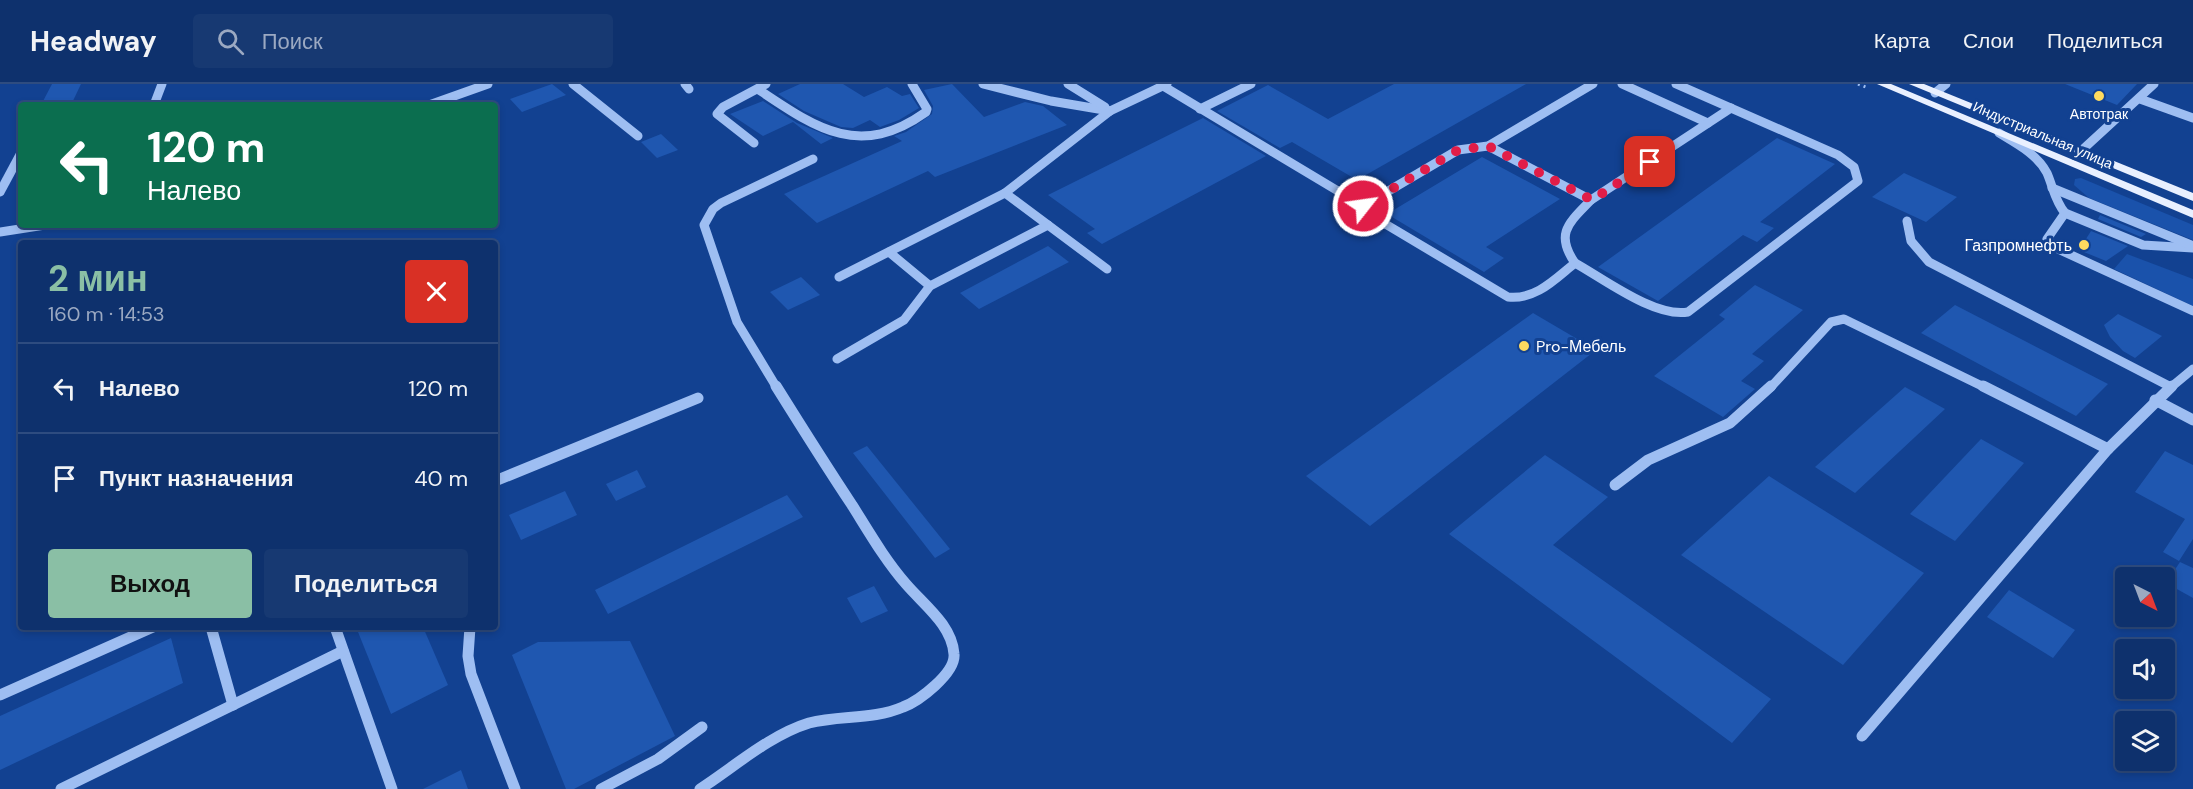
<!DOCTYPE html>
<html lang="ru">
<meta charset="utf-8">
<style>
:root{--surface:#0e316d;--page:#173972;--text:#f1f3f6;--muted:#9ba9c2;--line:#2e4c80;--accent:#8abfa5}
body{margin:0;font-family:"DM Sans",sans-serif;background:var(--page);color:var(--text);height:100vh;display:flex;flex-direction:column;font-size:22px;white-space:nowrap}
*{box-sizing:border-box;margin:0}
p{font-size:20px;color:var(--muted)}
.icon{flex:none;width:33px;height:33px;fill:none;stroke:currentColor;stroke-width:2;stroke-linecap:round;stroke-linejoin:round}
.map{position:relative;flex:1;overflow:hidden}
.sheet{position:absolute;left:18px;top:156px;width:480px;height:390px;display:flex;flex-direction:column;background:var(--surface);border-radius:6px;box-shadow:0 3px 9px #0003,0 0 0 2px var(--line)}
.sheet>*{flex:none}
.banner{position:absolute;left:18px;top:18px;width:480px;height:126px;border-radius:6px;box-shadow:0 3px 9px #0003,0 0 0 2px var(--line);background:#0b6e4f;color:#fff;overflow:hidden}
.needle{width:39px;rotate:138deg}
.fabs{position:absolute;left:2115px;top:483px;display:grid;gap:12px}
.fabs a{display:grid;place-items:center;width:60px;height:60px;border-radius:6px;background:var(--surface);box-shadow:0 3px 9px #0003,0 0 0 2px var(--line);font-size:30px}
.pin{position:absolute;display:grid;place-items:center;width:51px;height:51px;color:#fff;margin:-26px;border-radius:12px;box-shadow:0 3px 9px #0006}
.me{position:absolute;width:66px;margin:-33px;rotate:60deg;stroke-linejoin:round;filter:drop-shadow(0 0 4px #0008)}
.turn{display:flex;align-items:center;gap:21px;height:126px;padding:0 30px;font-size:27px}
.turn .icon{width:78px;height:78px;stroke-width:2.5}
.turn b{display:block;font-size:42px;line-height:51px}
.round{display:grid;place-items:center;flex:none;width:63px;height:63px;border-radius:6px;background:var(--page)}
.summary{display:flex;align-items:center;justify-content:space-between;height:102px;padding:0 30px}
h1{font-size:36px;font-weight:700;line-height:45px;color:var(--accent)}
.cta{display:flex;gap:12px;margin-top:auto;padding:12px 30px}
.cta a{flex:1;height:69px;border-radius:6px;background:var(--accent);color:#111;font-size:24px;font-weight:700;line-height:69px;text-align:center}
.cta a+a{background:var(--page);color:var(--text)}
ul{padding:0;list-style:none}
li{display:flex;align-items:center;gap:18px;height:90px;padding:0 30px;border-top:2px solid var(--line)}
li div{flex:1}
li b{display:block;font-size:22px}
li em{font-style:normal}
header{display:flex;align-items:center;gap:36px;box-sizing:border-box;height:84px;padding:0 30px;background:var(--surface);border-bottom:2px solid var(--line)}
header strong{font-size:28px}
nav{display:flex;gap:33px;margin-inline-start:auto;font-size:21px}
.search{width:420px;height:54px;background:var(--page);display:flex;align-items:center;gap:15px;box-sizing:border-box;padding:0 21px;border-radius:6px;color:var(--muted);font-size:22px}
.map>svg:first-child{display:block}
</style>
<header>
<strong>Headway</strong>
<div class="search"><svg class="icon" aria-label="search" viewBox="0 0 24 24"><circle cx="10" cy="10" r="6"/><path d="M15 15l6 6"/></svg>Поиск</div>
<nav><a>Карта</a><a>Слои</a><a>Поделиться</a></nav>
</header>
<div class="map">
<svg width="2193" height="705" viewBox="0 0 2193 705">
<rect width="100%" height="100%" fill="#124191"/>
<g fill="#1a52ab">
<polygon points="2081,94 2193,141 2193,156 2089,114 2074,101 2075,95"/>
<polygon points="2127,170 2193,195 2193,222 2114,185"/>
</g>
<g fill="#1f57b0">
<polygon points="52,0 81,0 71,21 41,21"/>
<polygon points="552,0 566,11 522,28 510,15"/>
<polygon points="800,0 843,0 864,13 887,3 902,12 910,10 919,24 899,36 880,43 870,36 853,44 841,43 804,27 778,10"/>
<polygon points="952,0 984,33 1025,18 1043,22 1067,41 935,93 928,87 817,139 784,110 902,57 894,52 906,48 932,30 933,22 924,6"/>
<polygon points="1394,0 1526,0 1357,96 1292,58 1280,64 1217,27 1268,1 1328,35"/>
<polygon points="2065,0 2137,0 2117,21"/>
<polygon points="763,17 797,39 833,54 821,60 793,38 763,52 730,30"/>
<polygon points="1203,34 1266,72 1102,160 1087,149 1095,145 1048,111"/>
<polygon points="661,50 678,66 657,74 641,58"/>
<polygon points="1777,54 1835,80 1760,138 1774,144 1757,158 1743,151 1658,217 1598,183"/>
<polygon points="1482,73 1560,115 1486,163 1504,174 1484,188 1387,130"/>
<polygon points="1904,89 1957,113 1926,138 1872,113"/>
<polygon points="2100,131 2146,150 2141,153 2098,135"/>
<polygon points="2091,147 2128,162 2106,177 2079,166"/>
<polygon points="1048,162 1069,178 979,225 960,209"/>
<polygon points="801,193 820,211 788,226 770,208"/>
<polygon points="1755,201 1803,226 1752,270 1764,277 1741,297 1755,305 1723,333 1654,292 1725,235 1719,231"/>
<polygon points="1955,221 2108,300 2076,332 1921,249"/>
<polygon points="1533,229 1596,266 1370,442 1306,392"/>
<polygon points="2118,230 2162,252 2135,274 2123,267 2110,253 2104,241"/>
<polygon points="1905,303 1945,325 1855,409 1815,383"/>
<polygon points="1981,355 2024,379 1955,457 1910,430"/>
<polygon points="867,362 950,465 935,474 853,369"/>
<polygon points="2165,367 2193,381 2193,455 2179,477 2163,468 2185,435 2135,408"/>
<polygon points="1545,371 1608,413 1553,461 1771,615 1732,659 1449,450"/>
<polygon points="637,386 646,403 616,417 606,400"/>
<polygon points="1769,392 1924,489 1843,581 1681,471"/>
<polygon points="565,407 577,431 521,456 509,431"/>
<polygon points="787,411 803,433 608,530 595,506"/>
<polygon points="2180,478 2193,484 2193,514 2166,499"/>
<polygon points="874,502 888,527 861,539 847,514"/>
<polygon points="2009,506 2075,546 2053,574 1987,533"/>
<polygon points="356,543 423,543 448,601 391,630"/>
<polygon points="171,554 183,599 0,686 0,632"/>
<polygon points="630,557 675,652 574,705 566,705 512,571 538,558"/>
<polygon points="461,686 468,705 423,705"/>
</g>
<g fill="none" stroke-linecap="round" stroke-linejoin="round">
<polyline stroke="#9ebef2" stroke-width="3" stroke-dasharray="2 4" stroke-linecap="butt" points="1858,0 1868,4"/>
<g stroke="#9ebef2" stroke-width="9">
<polyline points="573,0 638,52"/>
<polyline points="685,0 689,5"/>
<polyline points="983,0 1051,17 1110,27"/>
<polyline points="1068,0 1105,23"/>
<polyline points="1622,0 1708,39"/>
<polyline points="1163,2 1363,122 1458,66 1488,62 1593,0"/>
<path d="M759,6C817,45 860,75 926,28L927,25L912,0"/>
<polyline points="1935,9 1946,0"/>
<polyline points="2140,15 2193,34"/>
<polyline points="154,21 162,0"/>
<polyline points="429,21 488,0"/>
<polyline points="1200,25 1251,0"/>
<path d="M1999,49C2017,60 2037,70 2047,89C2053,103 2055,117 2065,129L2143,161L2193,164"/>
<polyline points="754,59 717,30 723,23 766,0"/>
<polyline points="1488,62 1591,116 1731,24"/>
<polyline points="2081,67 2154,0"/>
<polyline points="2052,104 2191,161"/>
<polyline points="0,108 21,69"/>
<path d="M1363,122L1382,138L1508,213C1536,216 1555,195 1575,179C1554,149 1570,138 1591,116"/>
<polyline points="2065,129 2047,155 2058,165 2193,227"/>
<polyline points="1907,137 1911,157 1929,178 2171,303"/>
<polyline points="0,148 45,141"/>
<polyline points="889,168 930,202"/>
<path d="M1575,179C1604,195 1655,234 1688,228L1858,97L1854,83L1838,71L1676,0"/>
<polyline points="1107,185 1005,109 1110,27 1167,0"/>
<polyline points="839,193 1005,109"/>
<polyline points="837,275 904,236 930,202 1048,141"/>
<polyline points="777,304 737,238 704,141 713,125 721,119 813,75"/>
<polyline points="1770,304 1831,238 1844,235 1986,304"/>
<polyline points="2170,304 2193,285"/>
</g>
<g stroke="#9ebef2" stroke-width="11">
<polyline points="1983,302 2108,365"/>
<polyline points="2155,316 2193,336"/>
<polyline points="495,397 698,314"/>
<polyline points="1615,401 1648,376 1730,339 1771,302"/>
<polyline points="211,543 233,621"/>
<polyline points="335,543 392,705"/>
<polyline points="470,543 468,572 471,590 515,705"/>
<polyline points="0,611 153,543"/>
<polyline points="1862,652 2108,365 2172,302"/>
<polyline points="61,705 343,567"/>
<polyline points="601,705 658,675 702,643"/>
<path d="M700,705C734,683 770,651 809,639C840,631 873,636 903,623C919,617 956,589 954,570C952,541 924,521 906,500C885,476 869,448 852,421C826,382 801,342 776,302"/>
</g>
<g fill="#e9f0ff" fill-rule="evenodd">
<polygon points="1877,0 1891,0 2193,126 2193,134"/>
<polygon points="1909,0 1924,0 2193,109 2193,117"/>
</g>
</g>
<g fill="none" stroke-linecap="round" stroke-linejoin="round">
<polyline stroke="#e11d48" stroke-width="10" stroke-dasharray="0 18" points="1363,122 1458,66 1488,62 1592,116 1650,78"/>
</g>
<g fill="#ffdb5f" stroke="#124191" stroke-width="2">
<circle cx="2099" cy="12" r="6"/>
<circle cx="2084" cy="161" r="6"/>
<circle cx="1524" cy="262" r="6"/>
</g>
<g text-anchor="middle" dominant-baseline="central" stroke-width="6" stroke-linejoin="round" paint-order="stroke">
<g font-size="14" fill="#fff" stroke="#124191">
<text x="2099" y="30">Автотрак</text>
</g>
<g font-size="14" fill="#fff" stroke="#124191">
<text transform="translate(2043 51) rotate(23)">Индустриальная улица</text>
</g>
<g font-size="16" fill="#fff" stroke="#124191" text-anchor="end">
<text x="2072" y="161">Газпромнефть</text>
<text x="1536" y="262" text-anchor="start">Pro-Мебель</text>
</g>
</g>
</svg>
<div class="fabs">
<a><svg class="needle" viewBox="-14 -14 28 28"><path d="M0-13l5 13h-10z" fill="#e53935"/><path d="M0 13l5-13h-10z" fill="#9ba9c2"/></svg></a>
<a><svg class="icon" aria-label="sound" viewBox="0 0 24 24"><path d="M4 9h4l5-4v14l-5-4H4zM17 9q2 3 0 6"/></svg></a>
<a><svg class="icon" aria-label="layers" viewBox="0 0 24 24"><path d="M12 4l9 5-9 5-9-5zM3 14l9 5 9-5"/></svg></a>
</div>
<div class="pin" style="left:1650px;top:78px;background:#d93025"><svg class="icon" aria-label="arrive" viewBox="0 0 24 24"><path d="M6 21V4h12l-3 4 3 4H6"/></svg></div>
<svg class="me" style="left:1363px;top:122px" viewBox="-20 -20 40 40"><circle r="17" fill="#e11d48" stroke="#fff" stroke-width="3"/><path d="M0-11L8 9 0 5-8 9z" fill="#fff"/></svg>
<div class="banner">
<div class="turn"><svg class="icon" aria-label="left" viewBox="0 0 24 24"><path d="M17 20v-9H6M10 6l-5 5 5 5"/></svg><div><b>120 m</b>Налево</div></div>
</div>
<section class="sheet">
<div class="summary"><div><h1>2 мин</h1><p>160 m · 14:53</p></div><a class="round" style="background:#d93025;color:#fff"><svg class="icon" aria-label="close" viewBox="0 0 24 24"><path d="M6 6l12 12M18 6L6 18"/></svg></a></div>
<ul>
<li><svg class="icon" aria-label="left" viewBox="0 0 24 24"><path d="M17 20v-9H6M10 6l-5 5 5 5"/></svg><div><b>Налево</b></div><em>120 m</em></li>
<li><svg class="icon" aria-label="arrive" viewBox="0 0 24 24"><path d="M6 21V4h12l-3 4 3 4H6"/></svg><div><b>Пункт назначения</b></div><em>40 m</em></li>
</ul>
<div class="cta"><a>Выход</a><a>Поделиться</a></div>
</section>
</div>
